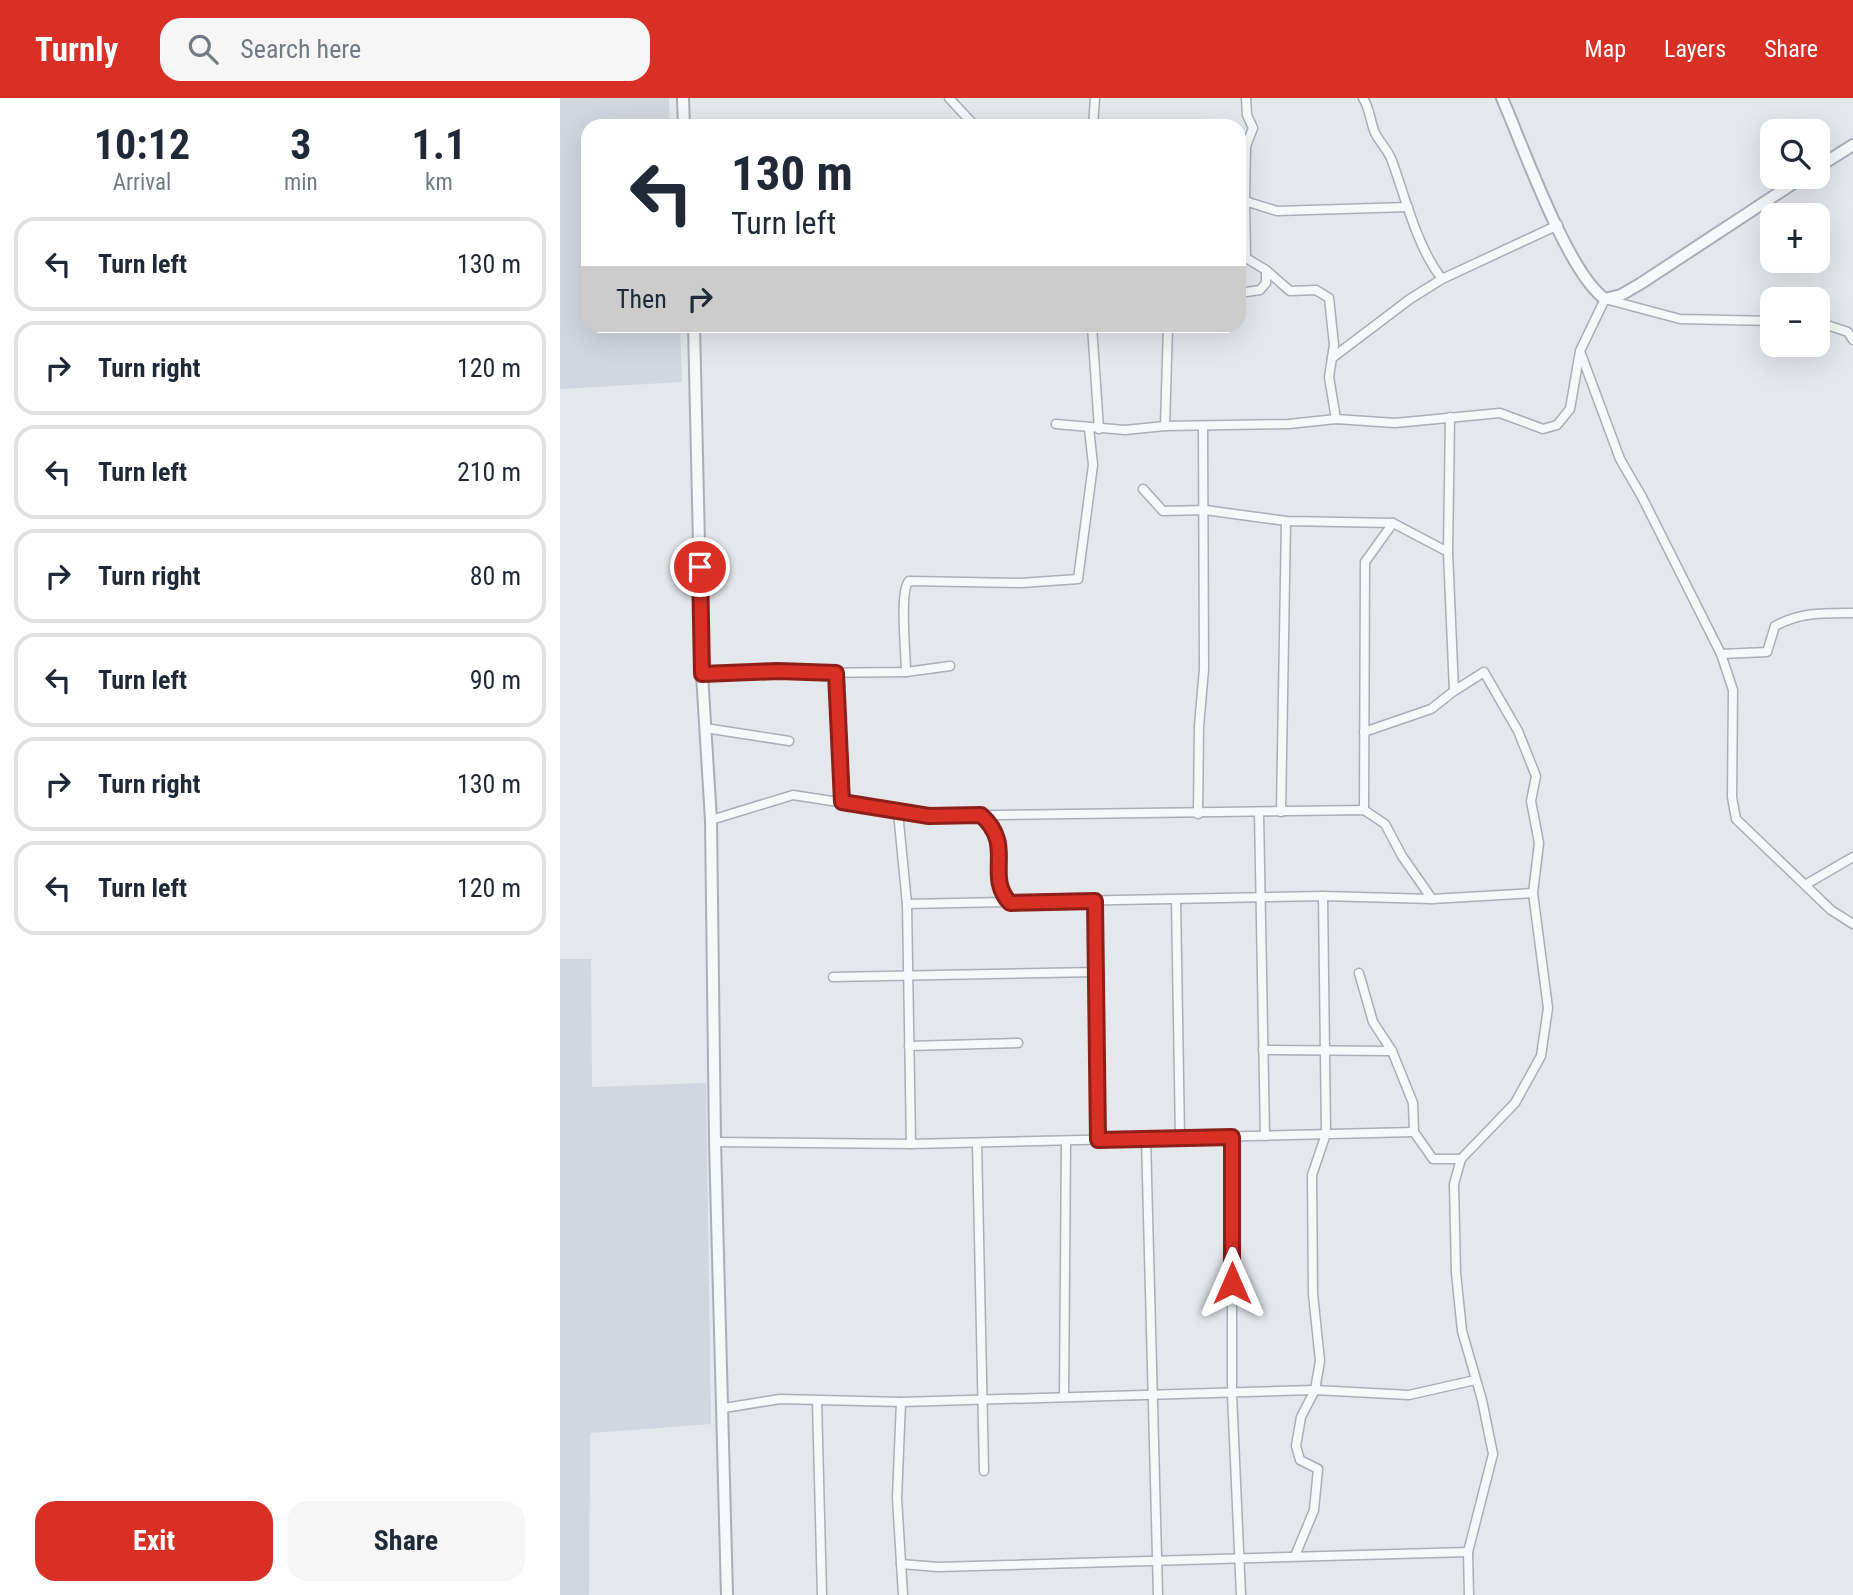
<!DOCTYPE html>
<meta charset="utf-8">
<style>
:root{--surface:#fff;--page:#f6f6f7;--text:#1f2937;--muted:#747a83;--line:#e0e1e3;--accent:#d93025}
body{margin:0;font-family:"Roboto Condensed",sans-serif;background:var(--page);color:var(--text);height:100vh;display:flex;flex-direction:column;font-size:26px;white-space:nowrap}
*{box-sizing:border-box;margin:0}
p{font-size:23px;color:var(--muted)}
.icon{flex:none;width:38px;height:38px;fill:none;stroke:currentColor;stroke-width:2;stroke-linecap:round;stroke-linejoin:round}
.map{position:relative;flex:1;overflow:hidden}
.side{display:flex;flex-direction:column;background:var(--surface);width:560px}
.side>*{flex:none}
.guide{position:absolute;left:21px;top:21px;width:665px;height:214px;border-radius:21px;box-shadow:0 7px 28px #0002;background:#fff;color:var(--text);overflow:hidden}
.tools{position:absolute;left:1200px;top:21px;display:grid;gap:14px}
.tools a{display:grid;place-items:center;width:70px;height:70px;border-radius:14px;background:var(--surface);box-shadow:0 7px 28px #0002;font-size:35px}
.pin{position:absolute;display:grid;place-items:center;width:60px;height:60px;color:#fff;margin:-30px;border:4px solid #fff;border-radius:50%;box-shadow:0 2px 7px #0007}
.me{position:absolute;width:77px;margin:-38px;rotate:0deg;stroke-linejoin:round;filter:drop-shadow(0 0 5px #0008)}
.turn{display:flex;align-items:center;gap:24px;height:147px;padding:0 35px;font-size:32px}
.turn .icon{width:91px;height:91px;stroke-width:2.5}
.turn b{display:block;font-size:49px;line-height:60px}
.then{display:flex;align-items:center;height:66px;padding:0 35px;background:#0003;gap:14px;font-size:26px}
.eta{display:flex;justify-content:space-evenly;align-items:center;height:119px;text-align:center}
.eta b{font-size:42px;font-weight:700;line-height:49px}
.cta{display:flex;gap:14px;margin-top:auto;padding:14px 35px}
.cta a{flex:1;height:80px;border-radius:21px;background:var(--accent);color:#fff;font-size:28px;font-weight:700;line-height:80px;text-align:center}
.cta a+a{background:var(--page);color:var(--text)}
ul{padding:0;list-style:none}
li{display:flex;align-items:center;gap:21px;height:94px;margin:0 14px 10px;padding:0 21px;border:4px solid var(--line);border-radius:21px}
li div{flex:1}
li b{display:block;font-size:26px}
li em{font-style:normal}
header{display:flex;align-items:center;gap:42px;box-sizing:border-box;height:98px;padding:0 35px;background:var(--accent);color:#fff}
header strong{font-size:33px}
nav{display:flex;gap:38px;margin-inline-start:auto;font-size:24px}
.search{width:490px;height:63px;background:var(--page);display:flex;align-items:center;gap:18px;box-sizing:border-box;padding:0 24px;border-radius:21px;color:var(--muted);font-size:26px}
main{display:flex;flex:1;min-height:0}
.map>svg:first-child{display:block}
</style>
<header>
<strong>Turnly</strong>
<div class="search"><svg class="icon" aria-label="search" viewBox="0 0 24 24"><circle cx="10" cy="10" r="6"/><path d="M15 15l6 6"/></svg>Search here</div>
<nav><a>Map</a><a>Layers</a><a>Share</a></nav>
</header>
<main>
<section class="side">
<div class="eta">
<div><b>10:12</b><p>Arrival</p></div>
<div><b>3</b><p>min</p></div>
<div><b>1.1</b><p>km</p></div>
</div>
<ul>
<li><svg class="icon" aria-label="left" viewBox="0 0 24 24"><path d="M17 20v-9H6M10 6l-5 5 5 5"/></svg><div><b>Turn left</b></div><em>130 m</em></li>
<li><svg class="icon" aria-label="right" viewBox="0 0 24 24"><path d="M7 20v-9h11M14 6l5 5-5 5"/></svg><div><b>Turn right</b></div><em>120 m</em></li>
<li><svg class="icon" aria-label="left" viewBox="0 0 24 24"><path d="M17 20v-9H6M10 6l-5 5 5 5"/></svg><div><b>Turn left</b></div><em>210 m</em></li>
<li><svg class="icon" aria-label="right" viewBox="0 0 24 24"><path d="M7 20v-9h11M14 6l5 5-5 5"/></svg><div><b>Turn right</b></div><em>80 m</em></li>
<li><svg class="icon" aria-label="left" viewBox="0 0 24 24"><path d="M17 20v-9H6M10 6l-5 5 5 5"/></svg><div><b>Turn left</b></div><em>90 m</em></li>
<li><svg class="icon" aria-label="right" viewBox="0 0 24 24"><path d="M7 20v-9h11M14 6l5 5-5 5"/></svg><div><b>Turn right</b></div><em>130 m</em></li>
<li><svg class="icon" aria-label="left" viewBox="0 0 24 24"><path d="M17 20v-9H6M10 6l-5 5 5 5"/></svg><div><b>Turn left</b></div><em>120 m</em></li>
</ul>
<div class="cta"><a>Exit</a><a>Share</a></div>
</section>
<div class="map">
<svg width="1293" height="1497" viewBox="0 0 1293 1497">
<rect width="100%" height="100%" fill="#e4e7ec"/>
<g fill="#d2d6de">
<polygon points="0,0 109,0 110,28 28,28 28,228 120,228 122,284 0,291"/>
<polygon points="0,861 31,861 32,989 146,985 151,1326 30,1335 29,1497 0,1497"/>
</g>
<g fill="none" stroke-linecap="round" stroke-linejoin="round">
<g stroke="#a9aeb7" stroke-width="11">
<g id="minor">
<polyline points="389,0 415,28"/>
<path d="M803,0C810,11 810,23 815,35C820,45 829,53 832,63C846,101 857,149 882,181"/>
<polyline points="533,28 535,0"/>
<polyline points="679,102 685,103 686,48 693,30 687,17 686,0"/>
<polyline points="706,172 686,160 685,103 717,113 848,109"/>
<polyline points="679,195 700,192 706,185 706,172 730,193 756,192 769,200 774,247 769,279 776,321"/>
<polyline points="1258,224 1288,234 1293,242"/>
<polyline points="532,228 539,331"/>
<polyline points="1021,256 1060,361 1082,399 1161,556 1173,592 1172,699 1176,721 1271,812 1293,826"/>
<polyline points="772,260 850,201 882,181 998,127"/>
<polyline points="890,319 888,454 894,593 924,574 958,633 976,678 971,703 979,745 973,795 988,910 981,958 955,1005 901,1061 894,1086 896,1175 902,1233 922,1302 933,1356 908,1454 909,1497"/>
<polyline points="496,326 565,332 605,328 729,326 776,321 835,325 940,315 983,331 997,327 1010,311 1020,253 1045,201 1120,221 1213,223"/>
<polyline points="605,328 608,228"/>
<polyline points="583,391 603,413 645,412 726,423 833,425 888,454"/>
<path d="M1161,556L1207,554L1215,528C1241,514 1264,515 1293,515"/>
<path d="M346,574C346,555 339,493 349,483L461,485L518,481L533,367L529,330"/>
<polyline points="276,575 282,703"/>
<polyline points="142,576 346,574 390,568"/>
<polyline points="145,630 229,643"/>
<polyline points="804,634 871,611 894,593"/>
<polyline points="804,712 805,464 833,425"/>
<polyline points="338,714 347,806 351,1046"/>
<polyline points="721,714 726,423"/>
<polyline points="699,715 705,1038"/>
<polyline points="638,716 639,628 644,571 643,329"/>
<path d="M421,717C456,748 424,778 451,805"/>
<polyline points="151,722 233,697 369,718 804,712 825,726 842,758 872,801"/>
<polyline points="1245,787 1293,759"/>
<polyline points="616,801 620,1040"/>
<polyline points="535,803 538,1042"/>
<polyline points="347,806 763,798 872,801 973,795"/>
<polyline points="799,875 813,924 832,953 853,1005 854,1034 873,1061 901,1061"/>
<polyline points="273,879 536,874"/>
<polyline points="349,948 458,945"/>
<polyline points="703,952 832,953"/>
<polyline points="672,1039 672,1296 681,1497"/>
<polyline points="586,1041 598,1497"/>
<polyline points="155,1044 351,1046 854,1034"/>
<polyline points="417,1045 424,1373"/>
<polyline points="504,1299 506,1043"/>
<polyline points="257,1303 262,1497"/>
<polyline points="341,1304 337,1400 343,1497"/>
<polyline points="164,1310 220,1301 341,1304 755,1292 849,1297 915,1282"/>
<polyline points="735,1458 754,1412 758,1371 740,1362 736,1348 741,1319 755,1292 760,1263 753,1196 752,1077 766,1036 763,798"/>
<polyline points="341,1466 378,1469 908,1454"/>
</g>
</g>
<g stroke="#a9aeb7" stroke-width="14">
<g id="tertiary">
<polyline points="123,0 124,28"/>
<path d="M942,0C963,48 1007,174 1045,201L1061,197L1080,186L1243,79"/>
<polyline points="1258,69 1293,47"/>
<polyline points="134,228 142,576 151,722 155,1044 167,1497"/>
</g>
</g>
<use href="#minor" stroke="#f7f8fa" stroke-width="8"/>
<use href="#tertiary" stroke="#f7f8fa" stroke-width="10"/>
</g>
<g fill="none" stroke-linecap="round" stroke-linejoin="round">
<g stroke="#8d1f18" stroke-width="18">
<path id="route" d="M140,469L142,576L218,573L276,575L282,704L369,718L421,717C456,748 424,777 450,805L535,803L538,1042L672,1039V1185"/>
</g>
<use href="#route" stroke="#d93025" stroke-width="12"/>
</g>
</svg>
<div class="tools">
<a><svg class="icon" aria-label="search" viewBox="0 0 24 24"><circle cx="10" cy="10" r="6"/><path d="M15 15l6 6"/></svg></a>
<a>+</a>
<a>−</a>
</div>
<div class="pin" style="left:140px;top:469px;background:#d93025"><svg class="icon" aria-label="arrive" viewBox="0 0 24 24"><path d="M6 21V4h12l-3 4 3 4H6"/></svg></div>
<svg class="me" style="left:672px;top:1185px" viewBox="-20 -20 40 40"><path d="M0-17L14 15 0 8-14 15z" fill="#d93025" stroke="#fff" stroke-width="4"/></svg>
<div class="guide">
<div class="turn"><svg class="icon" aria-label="left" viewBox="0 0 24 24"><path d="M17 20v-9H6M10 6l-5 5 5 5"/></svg><div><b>130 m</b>Turn left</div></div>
<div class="then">Then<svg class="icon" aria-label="right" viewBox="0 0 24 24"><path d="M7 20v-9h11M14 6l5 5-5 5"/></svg></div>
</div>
</div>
</main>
